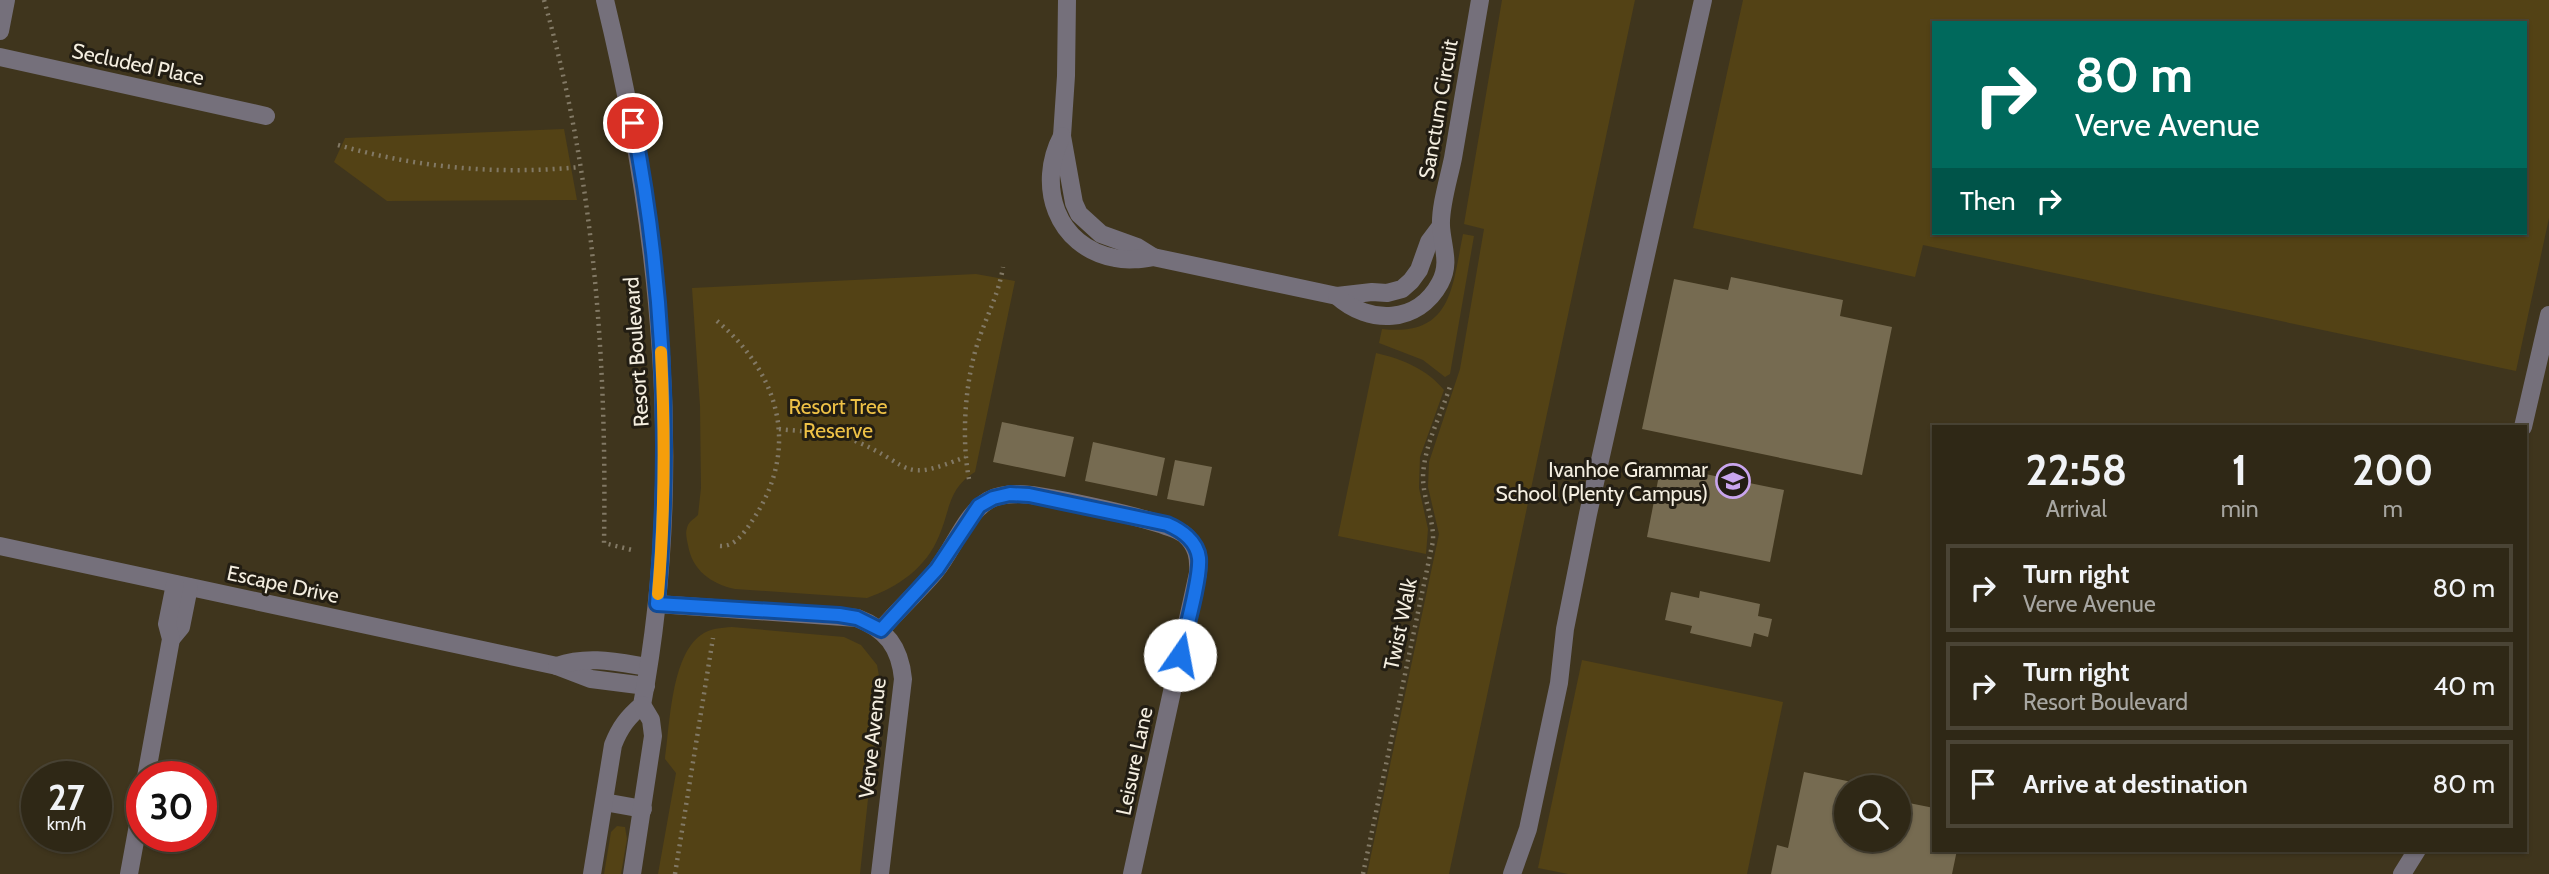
<!DOCTYPE html>
<style>
:root{--surface:#2f2816;--page:#3b3423;--text:#f1f3f6;--muted:#a7a6a1;--line:#4a4435}
body{margin:0;font-family:Cabin,sans-serif;background:var(--page);color:var(--text);height:100vh;display:flex;flex-direction:column;font-size:26px;white-space:nowrap}
*{box-sizing:border-box;margin:0}
p{font-size:23px;color:var(--muted)}
.icon{flex:none;width:38px;height:38px;fill:none;stroke:currentColor;stroke-width:2;stroke-linecap:round;stroke-linejoin:round}
.map{position:relative;flex:1;overflow:hidden}
.side{position:absolute;left:1932px;top:425px;width:595px;height:427px;display:flex;flex-direction:column;background:var(--surface);border-radius:0px;box-shadow:0 2px 5px #0004,0 0 0 2px var(--line)}
.side>*{flex:none}
.guide{position:absolute;left:1932px;top:21px;width:595px;height:214px;border-radius:0px;box-shadow:0 2px 5px #0004,0 0 0 2px var(--line);background:#00695c;color:#fff;overflow:hidden}
.controls{position:absolute;left:1834px;top:775px;display:grid;gap:14px}
.controls a{display:grid;place-items:center;width:77px;height:77px;border-radius:50%;background:var(--surface);box-shadow:0 2px 5px #0004,0 0 0 2px var(--line);font-size:35px}
.speed{position:absolute;left:21px;top:761px;display:flex;gap:14px;font-size:35px;font-weight:700;text-align:center}
.speed>*{display:grid;place-content:center;width:91px;height:91px;border-radius:50%;background:var(--surface);box-shadow:0 2px 5px #0004,0 0 0 2px var(--line);line-height:1}
.speed small{font-size:18px;font-weight:400}
.speed .limit{border:10px solid #d22;background:#fff;color:#111}
.pin{position:absolute;display:grid;place-items:center;width:60px;height:60px;color:#fff;margin:-30px;border:4px solid #fff;border-radius:50%;box-shadow:0 2px 7px #0007}
.me{position:absolute;width:77px;margin:-38px;rotate:12deg;stroke-linejoin:round;filter:drop-shadow(0 0 5px #0008)}
.turn{display:flex;align-items:center;gap:24px;height:147px;padding:0 28px;font-size:32px}
.turn .icon{width:91px;height:91px;stroke-width:2.5}
.turn b{display:block;font-size:49px;line-height:60px}
.then{display:flex;align-items:center;height:66px;padding:0 28px;background:#0003;gap:14px;font-size:26px}
.eta{display:flex;justify-content:space-evenly;align-items:center;height:119px;text-align:center}
.eta b{font-size:42px;font-weight:700;line-height:49px}
ul{padding:0;list-style:none}
li{display:flex;align-items:center;gap:21px;height:88px;margin:0 14px 10px;padding:0 14px;border:4px solid var(--line);border-radius:0px}
li div{flex:1}
li b{display:block;font-size:26px}
li em{font-style:normal}
.map>svg:first-child{display:block}
</style>
<div class="map">
<svg width="2549" height="874" viewBox="0 0 2549 874">
<rect width="100%" height="100%" fill="#3f351d"/>
<g fill="#534215" fill-rule="evenodd">
<polygon points="1502,0 1635,0 1449,874 1367,874 1439,534 1428,487 1429,462 1460,369 1484,229 1464,224"/>
<path d="M1743,0H2549V218L2516,371L1923,245L1915,277L1693,228ZM1934,23H2525V233H1934Z"/>
<polygon points="564,129 577,200 387,201 334,162 345,138"/>
<path d="M1463,234L1474,236L1450,374L1445,377L1423,360L1379,343L1382,329C1452,337 1452,288 1463,234Z"/>
<path d="M976,274L1015,281L975,472C948,488 950,511 939,536C926,568 898,587 867,598L735,589C711,584 692,570 688,545C687,540 685,533 687,528C688,522 694,519 698,515L701,488L700,406L692,288Z"/>
<path d="M1376,353C1402,359 1427,369 1444,390L1420,457L1419,488L1428,529L1426,554L1338,536Z"/>
<path d="M732,627L844,637L861,645L877,665L879,676L878,705L860,874H658L676,773L665,759C670,725 671,656 701,635C710,628 721,628 732,627Z"/>
<polygon points="1582,660 1783,702 1747,874 1568,874 1538,868"/>
<polygon points="617,826 625,827 627,839 621,874 604,874 611,832"/>
</g>
<g fill="#766b51">
<polygon points="1731,277 1843,300 1840,316 1892,327 1862,475 1642,429 1674,279 1728,290"/>
<polygon points="1002,422 1074,437 1065,477 993,462"/>
<polygon points="1093,442 1165,458 1157,496 1085,481"/>
<polygon points="1175,460 1212,467 1204,506 1167,499"/>
<polygon points="1661,465 1784,490 1770,562 1647,537"/>
<polygon points="1700,591 1760,604 1758,616 1772,619 1768,637 1754,633 1751,647 1690,633 1692,626 1665,620 1671,592 1699,598"/>
<polygon points="1804,772 1871,786 1846,788 1846,840 1899,840 1899,801 1934,808 1934,850 1957,850 1952,874 1771,874 1777,845 1788,848"/>
</g>
<g fill="none" stroke-linecap="round" stroke-linejoin="round">
<g stroke="#827965" stroke-width="4.5" stroke-dasharray="2 5" stroke-linecap="butt">
<path d="M544,0C594,176 607,361 604,543L632,550"/>
<path d="M338,145C418,168 498,175 580,167"/>
<path d="M717,321C780,374 801,449 752,521C744,533 735,547 720,546"/>
<path d="M779,429C805,432 836,432 860,443C914,467 901,483 965,457"/>
<path d="M969,479C961,438 965,379 979,339C987,315 999,293 1003,267"/>
<polyline points="675,874 713,638"/>
<path d="M1363,874L1433,541C1434,519 1423,499 1423,477C1424,444 1442,414 1451,383"/>
</g>
<g stroke="#75707b" stroke-width="18">
<polyline points="2523,427 2549,315"/>
<polyline points="1512,874 1528,829 1559,683 1565,629 1588,514 1703,0"/>
<polyline points="2402,874 2417,850"/>
</g>
<g stroke="#75707b" stroke-width="18">
<polyline points="1067,0 1066,76 1062,136 1074,203 1079,214 1101,234 1137,247 1153,257"/>
<polyline points="0,31 6,0"/>
<polyline points="0,57 266,116"/>
<path d="M1062,136C1036,185 1056,247 1115,258C1128,261 1141,259 1153,257L1337,296L1372,292L1387,293L1402,289L1411,281L1419,270L1429,242L1441,226"/>
<path d="M1337,296C1369,325 1418,324 1440,283C1451,263 1442,246 1441,226C1440,206 1449,178 1453,158C1462,105 1471,53 1480,0"/>
<polyline points="0,546 557,666 591,679 646,686"/>
<path d="M657,604L857,618C886,629 900,647 903,679L880,874"/>
<path d="M881,630C898,610 918,592 935,572C954,549 964,515 989,500C998,495 1010,494 1020,494C1045,495 1170,521 1185,535C1197,546 1199,558 1198,573L1132,874"/>
<polyline points="171,639 181,627 189,587"/>
<path d="M557,666C588,655 617,662 648,667"/>
<polyline points="146,777 171,639 167,624 175,584"/>
<polyline points="604,802 643,809"/>
<polyline points="129,874 142,803"/>
<path d="M592,874L613,745C620,727 628,717 642,705C686,471 661,230 605,0"/>
<polyline points="632,874 653,736 651,720 642,705"/>
</g>
</g>
<g fill="none" stroke-linecap="round" stroke-linejoin="round">
<g stroke="#114b97" stroke-width="18">
<path id="route" d="M633,123C664,281 671,444 657,604L839,615L857,618L881,630L937,569L979,506L993,498L1010,494L1029,495L1167,524C1181,530 1197,541 1199,558C1201,578 1185,633 1180,655"/>
</g>
<use href="#route" stroke="#1a73e8" stroke-width="12"/>
<path stroke="#f59e0b" stroke-width="12" d="M658,594C665,513 665,433 661,352"/>
</g>
<defs>
<g id="school-ring" transform="scale(1.75)"><circle r="9.5" fill="#221d13" stroke="#c9a5ee" stroke-width="1.5"/><path d="M0-5L7-2L0 1L-7-2ZM-4 1L0 2.5L4 1V4Q0 6-4 4Z" fill="#c9a5ee"/></g>
</defs>
<g fill-rule="evenodd">
<use href="#school-ring" x="1733" y="481"/>
</g>
<g text-anchor="middle" dominant-baseline="central" stroke-width="6" stroke-linejoin="round" paint-order="stroke">
<g font-size="21" fill="#f4eee0" stroke="#221d13">
<text transform="translate(138 64) rotate(12)">Secluded Place</text>
<text transform="translate(1438 109) rotate(-80)">Sanctum Circuit</text>
<text transform="translate(636 352) rotate(-94)">Resort Boulevard</text>
<text transform="translate(283 584) rotate(12)">Escape Drive</text>
<text transform="translate(1400 624) rotate(-78)">Twist Walk</text>
<text transform="translate(872 738) rotate(-84)">Verve Avenue</text>
<text transform="translate(1134 761) rotate(-78)">Leisure Lane</text>
</g>
<g font-size="21" fill="#eec146" stroke="#221d13">
<text x="838" y="406">Resort Tree<tspan x="838" dy="24">Reserve</tspan></text>
</g>
<g font-size="21" fill="#f4eee0" stroke="#221d13" text-anchor="end">
<text x="1708" y="469">Ivanhoe Grammar<tspan x="1708" dy="24">School (Plenty Campus)</tspan></text>
</g>
</g>
</svg>
<div class="controls">
<a><svg class="icon" aria-label="search" viewBox="0 0 24 24"><circle cx="10" cy="10" r="6"/><path d="M15 15l6 6"/></svg></a>
</div>
<div class="speed"><div>27<small>km/h</small></div><div class="limit">30</div></div>
<div class="pin" style="left:633px;top:123px;background:#d93025"><svg class="icon" aria-label="arrive" viewBox="0 0 24 24"><path d="M6 21V4h12l-3 4 3 4H6"/></svg></div>
<svg class="me" style="left:1180px;top:655px" viewBox="-20 -20 40 40"><circle r="19" fill="#fff"/><path d="M0-13L10 11 0 6-10 11z" fill="#1a73e8"/></svg>
<div class="guide">
<div class="turn"><svg class="icon" aria-label="right" viewBox="0 0 24 24"><path d="M7 20v-9h11M14 6l5 5-5 5"/></svg><div><b>80 m</b>Verve Avenue</div></div>
<div class="then">Then<svg class="icon" aria-label="right" viewBox="0 0 24 24"><path d="M7 20v-9h11M14 6l5 5-5 5"/></svg></div>
</div>
<section class="side">
<div class="eta">
<div><b>22:58</b><p>Arrival</p></div>
<div><b>1</b><p>min</p></div>
<div><b>200</b><p>m</p></div>
</div>
<ul>
<li><svg class="icon" aria-label="right" viewBox="0 0 24 24"><path d="M7 20v-9h11M14 6l5 5-5 5"/></svg><div><b>Turn right</b><p>Verve Avenue</p></div><em>80 m</em></li>
<li><svg class="icon" aria-label="right" viewBox="0 0 24 24"><path d="M7 20v-9h11M14 6l5 5-5 5"/></svg><div><b>Turn right</b><p>Resort Boulevard</p></div><em>40 m</em></li>
<li><svg class="icon" aria-label="arrive" viewBox="0 0 24 24"><path d="M6 21V4h12l-3 4 3 4H6"/></svg><div><b>Arrive at destination</b></div><em>80 m</em></li>
</ul>
</section>
</div>
